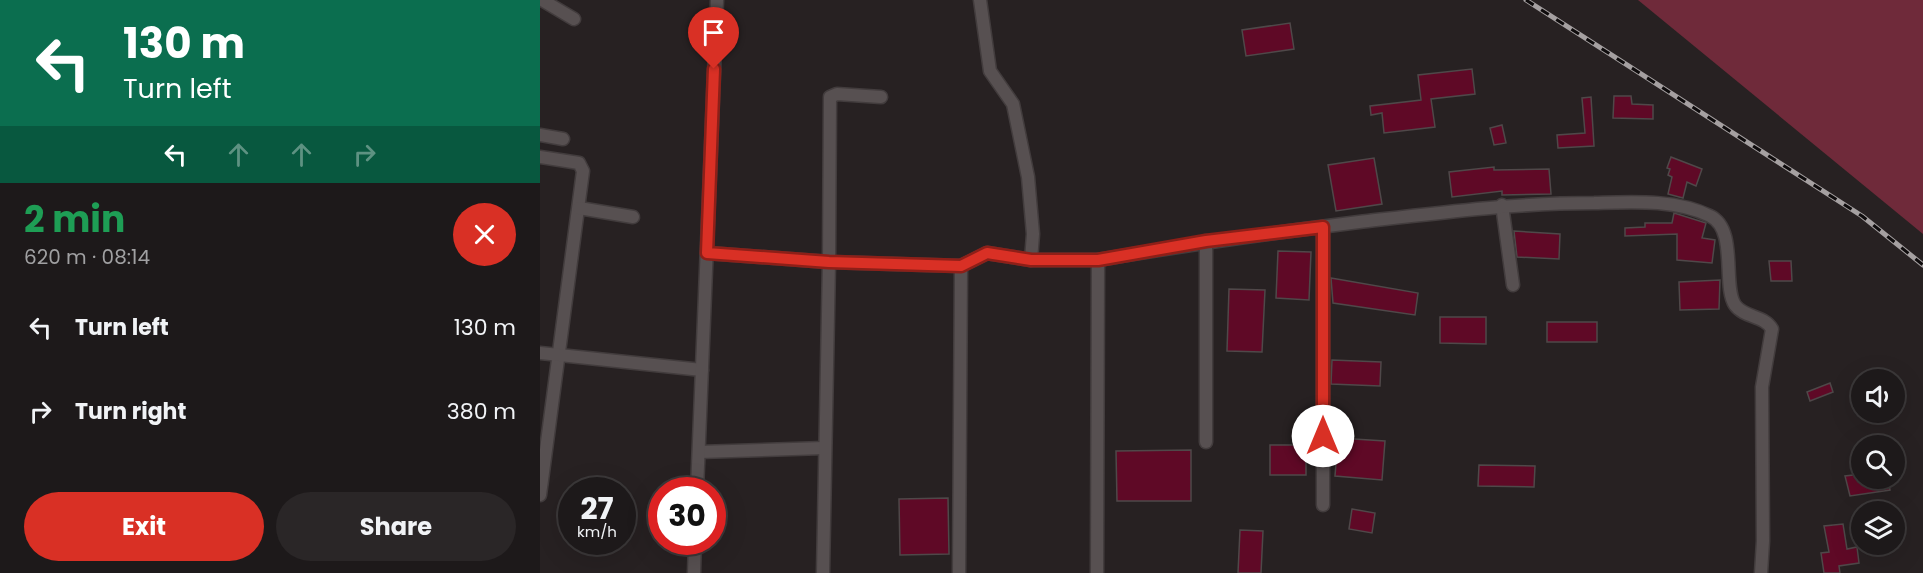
<!DOCTYPE html>
<meta charset="utf-8">
<style>
:root{--surface:#1d191a;--page:#2a2627;--text:#f1f3f6;--muted:#a0a0a2;--line:#3b3839;--accent:#d93025}
body{margin:0;font-family:Poppins,sans-serif;background:var(--page);color:var(--text);height:100vh;display:flex;flex-direction:column;font-size:22px;white-space:nowrap}
*{box-sizing:border-box;margin:0}
p{font-size:20px;color:var(--muted)}
.icon{flex:none;width:33px;height:33px;fill:none;stroke:currentColor;stroke-width:2;stroke-linecap:round;stroke-linejoin:round}
.map{position:relative;flex:1;overflow:hidden}
.sheet{display:flex;flex-direction:column;background:var(--surface);width:540px}
.sheet>*{flex:none}
.top-card{background:#0b6e4f;color:#fff;overflow:hidden}
.controls{position:absolute;left:1311px;top:369px;display:grid;gap:12px}
.controls a{display:grid;place-items:center;width:54px;height:54px;border-radius:50%;background:var(--surface);box-shadow:0 6px 24px #0002,0 0 0 2px var(--line);font-size:30px}
.speed{position:absolute;left:18px;top:477px;display:flex;gap:12px;font-size:30px;font-weight:700;text-align:center}
.speed>*{display:grid;place-content:center;width:78px;height:78px;border-radius:50%;background:var(--surface);box-shadow:0 6px 24px #0002,0 0 0 2px var(--line);line-height:1}
.speed small{font-size:15px;font-weight:400}
.speed .limit{border:9px solid #d22;background:#fff;color:#111}
.pin{position:absolute;display:grid;place-items:center;width:51px;height:51px;color:#fff;margin:-62px -26px;border-radius:50% 50% 50% 0;rotate:-45deg;box-shadow:0 0 6px #0007}
.pin .icon{rotate:45deg}
.me{position:absolute;width:66px;margin:-33px;rotate:0deg;stroke-linejoin:round;filter:drop-shadow(0 0 4px #0008)}
.turn{display:flex;align-items:center;gap:21px;height:126px;padding:0 24px;font-size:27px}
.turn .icon{width:78px;height:78px;stroke-width:2.5}
.turn b{display:block;font-size:42px;line-height:51px}
.lanes{display:flex;align-items:center;height:57px;padding:0 24px;background:#0003;justify-content:center;gap:30px;direction:ltr}
.lanes .off{opacity:.35}
.round{display:grid;place-items:center;flex:none;width:63px;height:63px;border-radius:32px;background:var(--page)}
.headline{display:flex;align-items:center;justify-content:space-between;height:102px;padding:0 24px}
h1{font-size:36px;font-weight:700;line-height:45px;color:#1e9e55}
.primary-button{display:flex;gap:12px;margin-top:auto;padding:12px 24px}
.primary-button a{flex:1;height:69px;border-radius:36px;background:var(--accent);color:#fff;font-size:24px;font-weight:700;line-height:69px;text-align:center}
.primary-button a+a{background:var(--page);color:var(--text)}
ul{padding:0;list-style:none}
li{display:flex;align-items:center;gap:18px;height:84px;padding:0 24px}
li div{flex:1}
li b{display:block;font-size:22px}
li em{font-style:normal}
main{display:flex;flex:1;min-height:0}
.map>svg:first-child{display:block}
</style>
<main>
<section class="sheet">
<div class="top-card">
<div class="turn"><svg class="icon" aria-label="left" viewBox="0 0 24 24"><path d="M17 20v-9H6M10 6l-5 5 5 5"/></svg><div><b>130 m</b>Turn left</div></div>
<div class="lanes"><svg class="icon" aria-label="left" viewBox="0 0 24 24"><path d="M17 20v-9H6M10 6l-5 5 5 5"/></svg><svg class="icon off" aria-label="ahead" viewBox="0 0 24 24"><path d="M12 20V5M6 11l6-6 6 6"/></svg><svg class="icon off" aria-label="ahead" viewBox="0 0 24 24"><path d="M12 20V5M6 11l6-6 6 6"/></svg><svg class="icon off" aria-label="right" viewBox="0 0 24 24"><path d="M7 20v-9h11M14 6l5 5-5 5"/></svg></div>
</div>
<div class="headline"><div><h1>2 min</h1><p>620 m · 08:14</p></div><a class="round" style="background:#d93025;color:#fff"><svg class="icon" aria-label="close" viewBox="0 0 24 24"><path d="M6 6l12 12M18 6L6 18"/></svg></a></div>
<ul>
<li><svg class="icon" aria-label="left" viewBox="0 0 24 24"><path d="M17 20v-9H6M10 6l-5 5 5 5"/></svg><div><b>Turn left</b></div><em>130 m</em></li>
<li><svg class="icon" aria-label="right" viewBox="0 0 24 24"><path d="M7 20v-9h11M14 6l5 5-5 5"/></svg><div><b>Turn right</b></div><em>380 m</em></li>
</ul>
<div class="primary-button"><a>Exit</a><a>Share</a></div>
</section>
<div class="map">
<svg width="1383" height="573" viewBox="0 0 1383 573">
<rect width="100%" height="100%" fill="#272122"/>
<polygon fill="#6f2a3a" points="1098,0 1383,0 1383,234"/>
<g fill="#5f0926" stroke="#4f4849" stroke-width="1.5">
<polygon points="750,23 754,49 706,56 702,30"/>
<polygon points="932,69 935,94 891,99 895,127 844,133 842,113 831,115 830,106 881,100 878,75"/>
<polygon points="1074,96 1091,96 1092,104 1113,105 1113,119 1073,118"/>
<polygon points="1051,97 1054,146 1018,148 1017,135 1045,133 1042,98"/>
<polygon points="962,125 966,143 954,145 950,128"/>
<polygon points="1131,157 1162,169 1156,186 1147,182 1143,198 1128,194 1132,177 1128,175 1130,169 1127,168"/>
<polygon points="834,158 842,204 796,211 788,165"/>
<polygon points="954,167 954,170 1009,169 1011,194 962,195 962,191 912,197 909,172"/>
<polygon points="1134,213 1166,223 1162,238 1175,240 1172,263 1137,260 1137,234 1085,236 1085,228 1105,227 1105,223 1132,223"/>
<polygon points="974,231 1020,234 1019,259 977,257"/>
<polygon points="738,251 771,252 769,300 736,298"/>
<polygon points="1229,261 1251,261 1252,281 1231,281"/>
<polygon points="791,278 878,293 875,315 793,303"/>
<polygon points="1180,280 1179,309 1140,310 1139,282"/>
<polygon points="689,289 725,290 722,352 687,351"/>
<polygon points="900,317 946,317 946,344 900,343"/>
<rect x="1007" y="322" width="50" height="20"/>
<polygon points="792,360 841,362 840,386 791,384"/>
<polygon points="1290,383 1293,392 1270,401 1267,392"/>
<polygon points="798,438 845,441 842,480 795,476"/>
<rect x="730" y="445" width="36" height="30"/>
<polygon points="651,450 651,501 577,501 576,451"/>
<polygon points="939,465 995,466 994,487 938,486"/>
<polygon points="1322,474 1322,478 1348,478 1350,490 1310,496 1305,476"/>
<polygon points="408,498 409,554 360,555 359,499"/>
<polygon points="812,509 835,513 832,533 809,529"/>
<polygon points="1303,524 1307,549 1317,547 1319,563 1299,566 1300,573 1284,573 1281,553 1289,552 1284,526"/>
<polygon points="700,530 723,531 721,573 698,573"/>
</g>
<g fill="none" stroke-linecap="round" stroke-linejoin="round">
<g stroke="#423c3d" stroke-width="15">
<g id="minor">
<polyline points="2,0 34,19"/>
<polyline points="0,135 23,139"/>
<polyline points="0,157 39,163 43,171 0,495"/>
<polyline points="962,205 973,285"/>
<polyline points="39,208 93,217"/>
<polyline points="783,227 783,505"/>
<polyline points="666,241 666,442"/>
<polyline points="167,253 289,262 290,97 297,94 341,97"/>
<polyline points="491,260 558,260 557,573"/>
<path d="M558,260C645,245 732,233 819,222C897,213 975,203 1054,203C1091,202 1136,199 1170,216C1198,229 1182,286 1195,305C1204,318 1224,315 1232,329L1222,387L1223,541L1221,573"/>
<polyline points="0,353 162,370"/>
<polyline points="159,452 284,448"/>
<polyline points="157,490 177,0"/>
<polyline points="154,573 155,542"/>
<polyline points="283,573 289,262 421,266"/>
<polyline points="419,573 421,266 447,253 491,260 493,234 488,177 473,104 450,71 440,0"/>
</g>
</g>
<use href="#minor" stroke="#575051" stroke-width="12"/>
<g stroke="#a5a0a1" stroke-width="5">
<polyline id="rail" points="986,0 1322,216 1383,265"/>
</g>
<use href="#rail" stroke="#0e0b0c" stroke-width="3" stroke-dasharray="9" stroke-linecap="butt"/>
</g>
<g fill="none" stroke-linecap="round" stroke-linejoin="round">
<g stroke="#8d1f18" stroke-width="15">
<polyline id="route" points="174,69 167,253 289,262 421,266 447,253 491,260 558,260 666,241 783,227 783,436"/>
</g>
<use href="#route" stroke="#d93025" stroke-width="10"/>
</g>
</svg>
<div class="controls">
<a><svg class="icon" aria-label="sound" viewBox="0 0 24 24"><path d="M4 9h4l5-4v14l-5-4H4zM17 9q2 3 0 6"/></svg></a>
<a><svg class="icon" aria-label="search" viewBox="0 0 24 24"><circle cx="10" cy="10" r="6"/><path d="M15 15l6 6"/></svg></a>
<a><svg class="icon" aria-label="layers" viewBox="0 0 24 24"><path d="M12 4l9 5-9 5-9-5zM3 14l9 5 9-5"/></svg></a>
</div>
<div class="speed"><div>27<small>km/h</small></div><div class="limit">30</div></div>
<div class="pin" style="left:174px;top:69px;background:#d93025"><svg class="icon" aria-label="arrive" viewBox="0 0 24 24"><path d="M6 21V4h12l-3 4 3 4H6"/></svg></div>
<svg class="me" style="left:783px;top:436px" viewBox="-20 -20 40 40"><circle r="19" fill="#fff"/><path d="M0-13L10 11 0 6-10 11z" fill="#d93025"/></svg>
</div>
</main>
